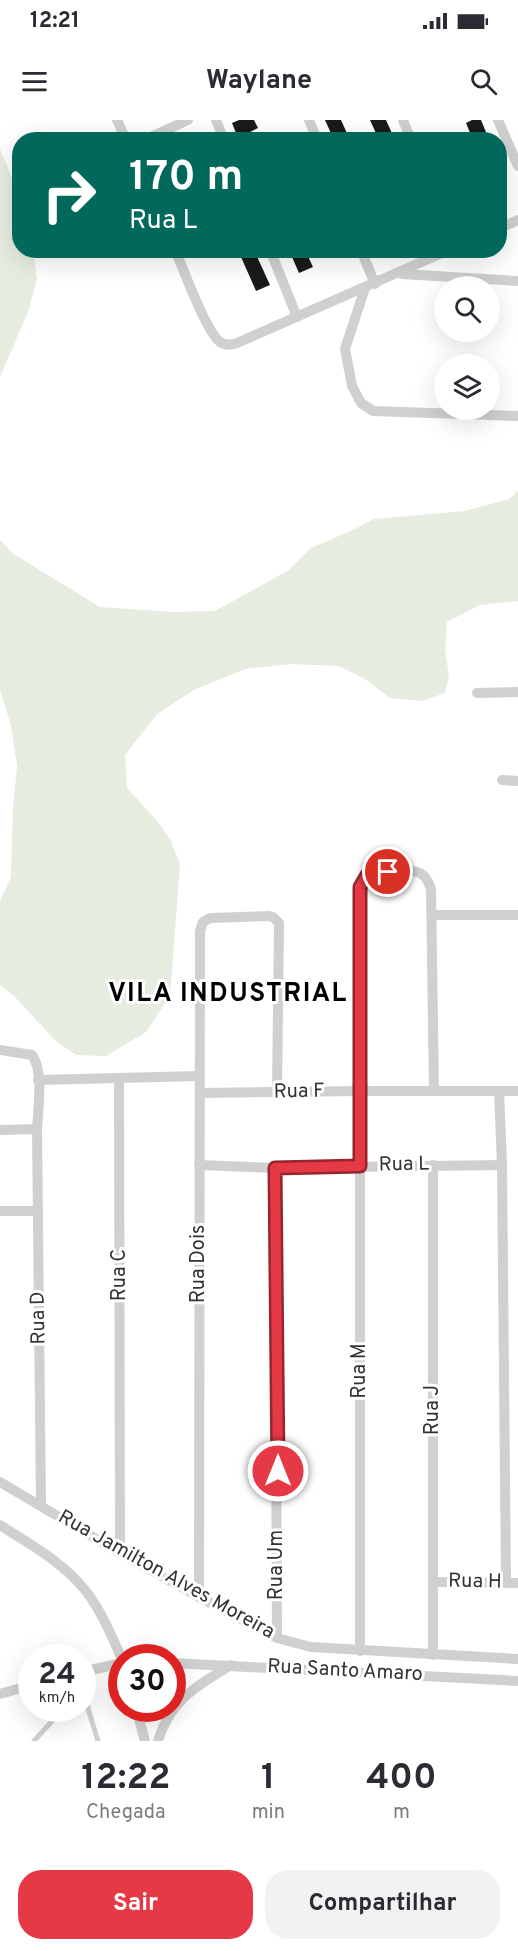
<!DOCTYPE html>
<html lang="pt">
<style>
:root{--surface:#fff;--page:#f2f2f3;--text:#2b2b33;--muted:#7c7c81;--accent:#e63946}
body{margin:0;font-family:Overpass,sans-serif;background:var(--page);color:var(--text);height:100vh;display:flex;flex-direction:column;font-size:22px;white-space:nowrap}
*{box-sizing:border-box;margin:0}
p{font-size:20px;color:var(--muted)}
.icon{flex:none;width:33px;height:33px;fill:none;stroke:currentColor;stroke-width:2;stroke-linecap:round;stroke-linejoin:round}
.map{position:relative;height:1621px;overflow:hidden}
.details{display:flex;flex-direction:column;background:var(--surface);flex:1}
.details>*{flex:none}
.banner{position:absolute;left:12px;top:12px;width:495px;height:126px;border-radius:24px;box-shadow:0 6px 24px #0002;background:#00695c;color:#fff;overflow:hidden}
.controls{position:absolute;left:434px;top:156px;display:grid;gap:12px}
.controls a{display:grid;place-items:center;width:66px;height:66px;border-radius:50%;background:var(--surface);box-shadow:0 6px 24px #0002;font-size:30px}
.speed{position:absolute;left:18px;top:1524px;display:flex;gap:12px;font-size:30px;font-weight:700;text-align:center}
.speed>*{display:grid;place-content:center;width:78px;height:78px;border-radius:50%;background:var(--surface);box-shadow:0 6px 24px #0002;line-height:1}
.speed small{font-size:15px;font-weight:400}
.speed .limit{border:9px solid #d22;background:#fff;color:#111}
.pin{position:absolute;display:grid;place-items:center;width:51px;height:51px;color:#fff;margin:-26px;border:3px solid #fff;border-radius:50%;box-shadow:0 2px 6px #0007}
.me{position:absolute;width:66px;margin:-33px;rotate:0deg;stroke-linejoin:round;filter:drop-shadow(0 0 4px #0008)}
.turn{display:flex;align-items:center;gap:21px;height:126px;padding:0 18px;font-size:27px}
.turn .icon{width:78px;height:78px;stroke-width:2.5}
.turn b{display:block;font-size:42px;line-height:51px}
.eta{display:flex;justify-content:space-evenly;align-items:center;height:102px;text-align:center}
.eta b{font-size:36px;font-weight:700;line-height:42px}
.action{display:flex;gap:12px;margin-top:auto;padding:12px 18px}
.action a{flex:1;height:69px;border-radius:24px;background:var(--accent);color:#fff;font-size:24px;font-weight:700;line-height:69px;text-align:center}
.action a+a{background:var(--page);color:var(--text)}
.status{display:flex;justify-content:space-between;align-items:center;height:42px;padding:0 30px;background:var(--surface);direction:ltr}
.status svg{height:16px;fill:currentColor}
header{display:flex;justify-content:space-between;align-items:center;height:78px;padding:0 18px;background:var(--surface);font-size:27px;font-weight:700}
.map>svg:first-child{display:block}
</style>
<div class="status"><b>12:21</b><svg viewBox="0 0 49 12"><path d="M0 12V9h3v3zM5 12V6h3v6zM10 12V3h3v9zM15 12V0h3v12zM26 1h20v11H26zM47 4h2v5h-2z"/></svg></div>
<header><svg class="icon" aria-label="menu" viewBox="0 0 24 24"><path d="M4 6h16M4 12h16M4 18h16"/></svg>Waylane<svg class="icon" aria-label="search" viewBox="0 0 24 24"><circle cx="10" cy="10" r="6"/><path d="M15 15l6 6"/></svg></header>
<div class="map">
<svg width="518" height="1621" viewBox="0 0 518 1621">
<rect width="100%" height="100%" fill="#fff"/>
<g fill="#e6ecdf">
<polygon points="0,28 19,76 20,130 33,131 37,159 28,192 0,257"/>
<polygon points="518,371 518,481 480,485 447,502 445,529 449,556 445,573 422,581 390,578 365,559 339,546 292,544 245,549 194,570 157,594 125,635 127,668 158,702 170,719 180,744 170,876 146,912 106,936 76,935 57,922 14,876 0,865 0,781 11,757 13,688 17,646 11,605 0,570 0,420 12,433 100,487 173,492 215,491 289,450 311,428 357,408 374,399 465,391 509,379"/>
</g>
<g fill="#1a1a1a">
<polygon points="239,0 254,0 258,8 238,18 232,3"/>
<polygon points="325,0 341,0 350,20 334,20"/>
<polygon points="370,0 386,0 395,20 379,20"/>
<polygon points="472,0 481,0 488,17 482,20 473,20 466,3"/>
<polygon points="238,130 254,130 270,165 256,171"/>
<polygon points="289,130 305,130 313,147 299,153"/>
</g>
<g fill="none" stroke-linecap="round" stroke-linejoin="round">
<g stroke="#d0d0d0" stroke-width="5">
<polyline points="82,1569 98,1621"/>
<polyline points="34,1621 64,1588"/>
</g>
<g stroke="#d0d0d0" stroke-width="10">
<polyline points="117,0 126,20"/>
<polyline points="216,0 224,20"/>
<polyline points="309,0 317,20"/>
<polyline points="403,0 411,20"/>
<polyline points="498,0 518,46"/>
<polyline points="144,20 188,0"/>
<polyline points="500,108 518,100"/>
<path d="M175,130C184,150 205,209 219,221C224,226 231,225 237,223L449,130"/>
<polyline points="270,130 297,197"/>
<polyline points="361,130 375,164"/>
<polyline points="402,154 518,161"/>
<polyline points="365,168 345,229 352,266 361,283 373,291 518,296"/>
<polyline points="477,573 518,572"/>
<polyline points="502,660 518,661"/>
<polyline points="432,795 518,795"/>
<path d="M0,930L32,935C44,951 38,989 37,1009L41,1386"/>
<polyline points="119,958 120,1433"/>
<polyline points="38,960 199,956"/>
<polyline points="499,971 502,1045 506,1463"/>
<polyline points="200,973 360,971 518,971"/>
<polyline points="0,1010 37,1009"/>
<polyline points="199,1045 275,1048 502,1045"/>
<polyline points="433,1045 433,1535"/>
<polyline points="275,1048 277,1518"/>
<polyline points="0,1091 38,1091"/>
<polyline points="0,1362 120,1433 199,1477 277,1518 311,1527 518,1539"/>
<path d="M0,1405C29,1424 63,1442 85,1470C101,1490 111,1515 122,1539"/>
<polyline points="433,1462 518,1463"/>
<polyline points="199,1477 200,811 203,802 210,798 269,796 273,797 279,803 277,973"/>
<path d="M360,1531V778L362,761L367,755C380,752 408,748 420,753C426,756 429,763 431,769L434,971"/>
<polyline points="172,1543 518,1561"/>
<polyline points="82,1552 122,1543"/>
<polyline points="0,1574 32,1565"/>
<polyline points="136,1588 145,1621"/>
<path d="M158,1621C170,1580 197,1566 231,1545"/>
</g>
</g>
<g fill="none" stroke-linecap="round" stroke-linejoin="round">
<g stroke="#96252e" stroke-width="15">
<polyline id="route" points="278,1351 275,1048 360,1046 360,767 367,755 388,752"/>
</g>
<use href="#route" stroke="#e63946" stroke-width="10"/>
</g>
<g text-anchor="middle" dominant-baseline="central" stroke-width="6" stroke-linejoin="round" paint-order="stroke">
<g font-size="20" fill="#333" stroke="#fff">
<text transform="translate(299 972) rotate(-1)">Rua F</text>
<text transform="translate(404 1045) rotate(-1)">Rua L</text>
<text transform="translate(199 1144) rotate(-90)">Rua Dois</text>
<text transform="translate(120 1155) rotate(-90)">Rua C</text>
<text transform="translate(39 1198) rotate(-91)">Rua D</text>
<text transform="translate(360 1251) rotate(-90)">Rua M</text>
<text transform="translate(433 1290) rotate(-90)">Rua J</text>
<text transform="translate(277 1445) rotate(-90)">Rua Um</text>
<text transform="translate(166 1455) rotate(29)">Rua Jamilton Alves Moreira</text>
<text transform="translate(475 1462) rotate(1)">Rua H</text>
<text transform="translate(345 1551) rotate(3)">Rua Santo Amaro</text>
</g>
<g font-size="26" font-weight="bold" letter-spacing="1.5" fill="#000" stroke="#fff">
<text x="228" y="874">VILA INDUSTRIAL</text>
</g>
</g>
</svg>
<div class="controls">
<a><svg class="icon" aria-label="search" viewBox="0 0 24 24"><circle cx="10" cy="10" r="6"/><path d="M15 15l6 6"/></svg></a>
<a><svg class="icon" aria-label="layers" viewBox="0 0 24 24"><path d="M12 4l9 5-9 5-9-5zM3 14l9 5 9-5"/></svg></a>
</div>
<div class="speed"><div>24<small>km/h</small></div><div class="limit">30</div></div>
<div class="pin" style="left:388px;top:752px;background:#d93025"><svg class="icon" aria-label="arrive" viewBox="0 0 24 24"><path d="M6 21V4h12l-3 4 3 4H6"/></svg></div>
<svg class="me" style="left:278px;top:1351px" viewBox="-20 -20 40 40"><circle r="17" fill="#e63946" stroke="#fff" stroke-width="3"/><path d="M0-11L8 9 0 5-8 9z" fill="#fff"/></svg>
<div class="banner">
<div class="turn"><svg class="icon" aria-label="right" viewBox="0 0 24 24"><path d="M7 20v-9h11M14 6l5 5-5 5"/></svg><div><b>170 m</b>Rua L</div></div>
</div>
</div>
<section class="details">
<div class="eta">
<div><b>12:22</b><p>Chegada</p></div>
<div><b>1</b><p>min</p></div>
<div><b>400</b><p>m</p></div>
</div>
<div class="action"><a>Sair</a><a>Compartilhar</a></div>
</section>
